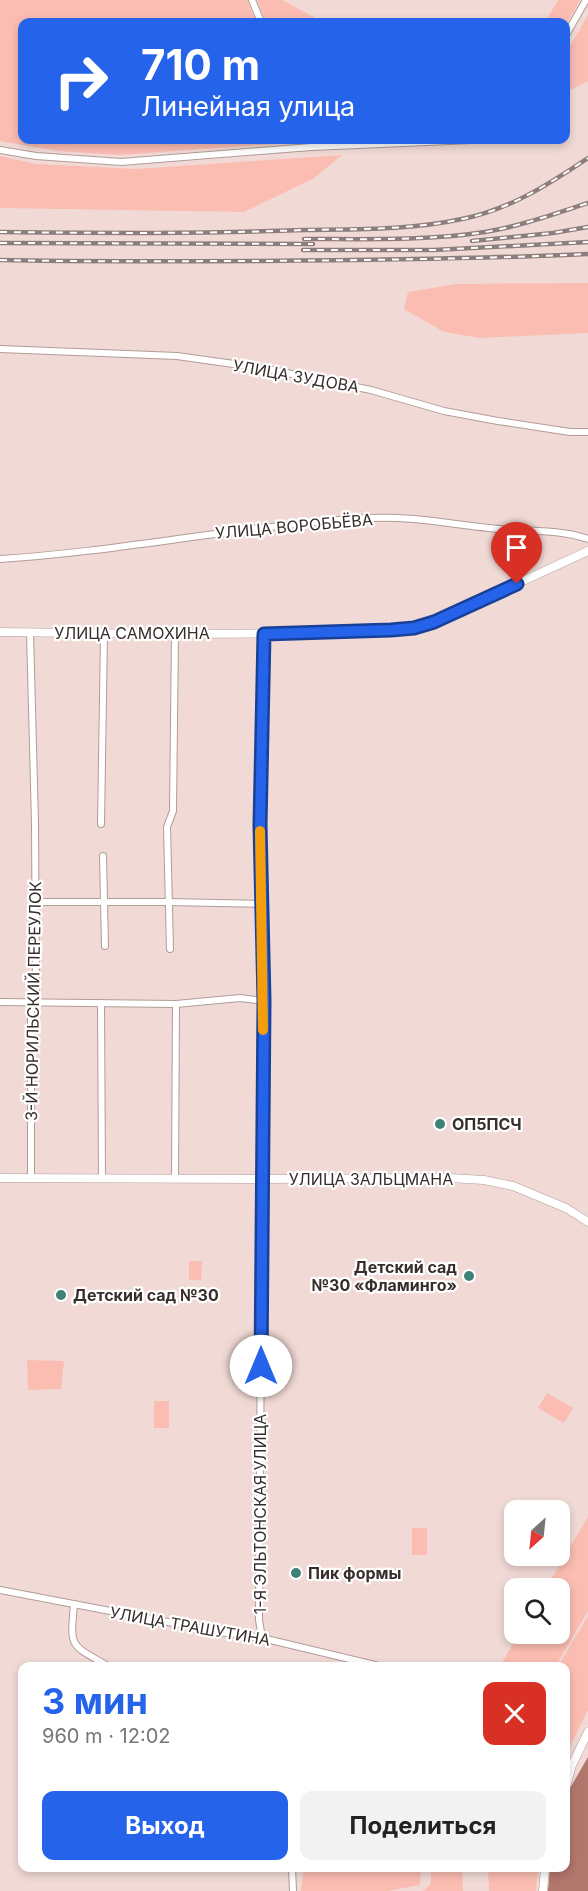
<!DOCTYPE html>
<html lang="ru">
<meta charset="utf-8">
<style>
:root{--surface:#fff;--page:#f2f2f2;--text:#222;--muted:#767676;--accent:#2563eb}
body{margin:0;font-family:Inter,sans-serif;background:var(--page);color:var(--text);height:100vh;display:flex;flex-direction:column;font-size:22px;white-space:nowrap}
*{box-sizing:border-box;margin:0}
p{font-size:20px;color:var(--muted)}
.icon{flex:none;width:33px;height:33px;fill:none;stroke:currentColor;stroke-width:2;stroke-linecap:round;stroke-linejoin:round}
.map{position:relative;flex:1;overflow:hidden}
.details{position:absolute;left:18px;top:1662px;width:552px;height:210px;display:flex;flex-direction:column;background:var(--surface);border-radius:12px;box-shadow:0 3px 9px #0003}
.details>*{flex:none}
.top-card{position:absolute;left:18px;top:18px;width:552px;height:126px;border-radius:12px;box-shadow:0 3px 9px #0003;background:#2563eb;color:#fff;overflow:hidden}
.needle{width:39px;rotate:207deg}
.fabs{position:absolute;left:504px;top:1500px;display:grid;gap:12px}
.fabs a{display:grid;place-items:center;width:66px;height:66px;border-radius:12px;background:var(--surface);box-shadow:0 3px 9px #0003;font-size:30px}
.pin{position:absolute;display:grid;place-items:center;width:51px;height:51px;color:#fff;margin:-62px -26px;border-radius:50% 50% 50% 0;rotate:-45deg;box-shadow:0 0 6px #0007}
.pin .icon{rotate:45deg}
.me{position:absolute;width:66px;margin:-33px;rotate:0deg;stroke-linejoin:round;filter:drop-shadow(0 0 4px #0008)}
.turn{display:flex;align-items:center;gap:21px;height:126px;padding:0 24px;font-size:27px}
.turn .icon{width:78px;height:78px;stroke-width:2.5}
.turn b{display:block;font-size:42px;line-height:51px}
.round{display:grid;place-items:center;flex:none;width:63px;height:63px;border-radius:12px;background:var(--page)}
.overview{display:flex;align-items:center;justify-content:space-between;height:102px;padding:0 24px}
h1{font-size:36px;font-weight:700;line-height:45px;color:var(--accent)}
.cta{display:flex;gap:12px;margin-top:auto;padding:12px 24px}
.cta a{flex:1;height:69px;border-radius:12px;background:var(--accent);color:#fff;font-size:24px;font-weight:700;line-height:69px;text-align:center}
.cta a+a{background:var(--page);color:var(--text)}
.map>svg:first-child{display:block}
</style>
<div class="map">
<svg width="588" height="1891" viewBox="0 0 588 1891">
<rect width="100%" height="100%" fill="#f1dad6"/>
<g fill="#fbbdb2">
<polygon points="0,0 247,0 256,22 22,22 22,140 301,140 302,142 120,155 58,151 0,141"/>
<polygon points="257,0 282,0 323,22 266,22"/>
<polygon points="558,0 580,0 566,25 566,22 545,22"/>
<polygon points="588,15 588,81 566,92 566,53"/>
<polygon points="342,155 314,178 244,212 0,208 0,156 36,164 136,169"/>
<polygon points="588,283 588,333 480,338 444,332 404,309 408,292 457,284"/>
<polygon points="189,1261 202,1261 201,1280 189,1280"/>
<polygon points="27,1360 64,1361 61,1389 28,1390"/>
<polygon points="547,1393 573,1408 564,1423 538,1408"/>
<rect x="154" y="1401" width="15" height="27"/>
<polygon points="588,1517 588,1611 556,1666 500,1666 519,1634 560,1634 560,1588 546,1588"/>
<rect x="412" y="1528" width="15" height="27"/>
<polygon points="588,1616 588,1710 566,1754 566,1666 558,1666"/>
<polygon points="304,1868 421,1868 420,1885 388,1891 301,1891"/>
<polygon points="431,1868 462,1868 463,1891 423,1891 431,1884"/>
<polygon points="488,1868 538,1868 536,1891 489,1891"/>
</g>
<polygon fill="#b1766c" points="588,1757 588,1891 548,1891 550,1868 566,1868 566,1803 569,1790"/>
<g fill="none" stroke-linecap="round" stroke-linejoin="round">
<g stroke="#b29c98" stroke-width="8">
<g id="minor">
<polyline points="252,0 261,22"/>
<polyline points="566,35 586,0"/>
<polyline points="0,150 36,156 121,162 311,147 472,140"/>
<polyline points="0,349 177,356 262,368 371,390 444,411 498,421 570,432 588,432"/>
<path d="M0,559C97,553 193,535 289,525C317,522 344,519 371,518C411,516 450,524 489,528C521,532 557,528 588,539"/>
<polyline points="30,632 35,823 36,993 31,1002 31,1178"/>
<polyline points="101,824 104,634"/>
<polyline points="103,856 105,946"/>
<polyline points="36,902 168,902 262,904"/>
<polyline points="170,949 167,827 173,811 175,634"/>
<polyline points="0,1002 176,1004 240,998 264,1001"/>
<polyline points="101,1003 102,1178"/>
<polyline points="175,1178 176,1004"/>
<polyline points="262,1179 259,1620 262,1638"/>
<polyline points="0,1590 220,1632 262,1638 379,1666"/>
<path d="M74,1604C70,1649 70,1644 108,1666"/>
<polyline points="292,1868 293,1891"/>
</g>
</g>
<g stroke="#b29c98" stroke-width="9">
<g id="tertiary">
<path d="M0,632C98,633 195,635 293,633C340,632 388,634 434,622L588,551"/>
<polyline points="0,1178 262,1179 449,1178 484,1180 513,1186 566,1208 588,1222"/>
<polyline points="262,1179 264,1001 260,825 264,634"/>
<polyline points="566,1787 572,1765 588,1732"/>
<polyline points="543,1891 545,1868"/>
</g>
</g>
<use href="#minor" stroke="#fff" stroke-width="6"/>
<use href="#tertiary" stroke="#fff" stroke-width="8"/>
<g stroke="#8d7e7b" stroke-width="4.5">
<g id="rail">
<path d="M0,232C101,233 203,234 304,230C357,229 411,230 462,219C509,210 549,184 588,158"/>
<path d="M304,239C364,239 426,241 485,232C521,226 554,214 588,203"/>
<polyline points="472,241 553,233 588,227"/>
<polyline points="0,243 313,244"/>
<polyline points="303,250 434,250 588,242"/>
<path d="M0,260C88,262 176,261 264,261C372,260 480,259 588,254"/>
</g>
</g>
<use href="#rail" stroke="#fff" stroke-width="2" stroke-dasharray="7" stroke-linecap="butt"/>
</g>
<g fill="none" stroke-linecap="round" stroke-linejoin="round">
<g stroke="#184099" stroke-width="15">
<polyline id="route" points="261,1366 264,1001 260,825 264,634 391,630 414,628 434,622 517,584"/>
</g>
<use href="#route" stroke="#2563eb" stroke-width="10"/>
<polyline stroke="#f59e0b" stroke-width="10" points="260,831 263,1030"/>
</g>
<g fill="#3e8276" stroke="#fff" stroke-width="2">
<circle cx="440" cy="1124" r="6"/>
<circle cx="469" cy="1276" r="6"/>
<circle cx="61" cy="1295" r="6"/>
<circle cx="296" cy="1573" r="6"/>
</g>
<g text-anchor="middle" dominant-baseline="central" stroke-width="4.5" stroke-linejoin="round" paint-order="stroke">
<g font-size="16" fill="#372e2c" stroke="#fff">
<text transform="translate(296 376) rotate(10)">УЛИЦА ЗУДОВА</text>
<text transform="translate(294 526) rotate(-5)">УЛИЦА ВОРОБЬЁВА</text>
<text x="132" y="633">УЛИЦА САМОХИНА</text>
<text transform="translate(33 1001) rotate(-89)">3-Й НОРИЛЬСКИЙ ПЕРЕУЛОК</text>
<text x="371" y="1179">УЛИЦА ЗАЛЬЦМАНА</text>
<text transform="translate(260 1514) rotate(-90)">1-Я ЭЛЬТОНСКАЯ УЛИЦА</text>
<text transform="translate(190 1626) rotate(10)">УЛИЦА ТРАШУТИНА</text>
</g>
<g font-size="16" font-weight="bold" fill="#372e2c" stroke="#fff" text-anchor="start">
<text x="452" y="1124">ОП5ПСЧ</text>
<text x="457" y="1267" text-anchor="end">Детский сад<tspan x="457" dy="18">№30 «Фламинго»</tspan></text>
<text x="73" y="1295">Детский сад №30</text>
<text x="308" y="1573">Пик формы</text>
</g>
</g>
</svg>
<div class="fabs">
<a><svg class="needle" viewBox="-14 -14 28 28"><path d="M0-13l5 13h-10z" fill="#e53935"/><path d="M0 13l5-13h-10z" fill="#767676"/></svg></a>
<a><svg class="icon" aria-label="search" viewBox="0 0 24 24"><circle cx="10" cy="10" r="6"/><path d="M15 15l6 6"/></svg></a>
</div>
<div class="pin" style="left:517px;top:584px;background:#d93025"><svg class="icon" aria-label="arrive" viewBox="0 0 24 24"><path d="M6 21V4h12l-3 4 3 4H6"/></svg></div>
<svg class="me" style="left:261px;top:1366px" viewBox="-20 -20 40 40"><circle r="19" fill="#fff"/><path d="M0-13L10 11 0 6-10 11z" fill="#2563eb"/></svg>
<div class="top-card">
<div class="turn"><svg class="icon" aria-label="right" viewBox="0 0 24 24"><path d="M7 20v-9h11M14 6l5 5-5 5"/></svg><div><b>710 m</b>Линейная улица</div></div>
</div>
<section class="details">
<div class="overview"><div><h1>3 мин</h1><p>960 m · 12:02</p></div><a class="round" style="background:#d93025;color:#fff"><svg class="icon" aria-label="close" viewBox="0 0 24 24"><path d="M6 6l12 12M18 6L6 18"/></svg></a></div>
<div class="cta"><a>Выход</a><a>Поделиться</a></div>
</section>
</div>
